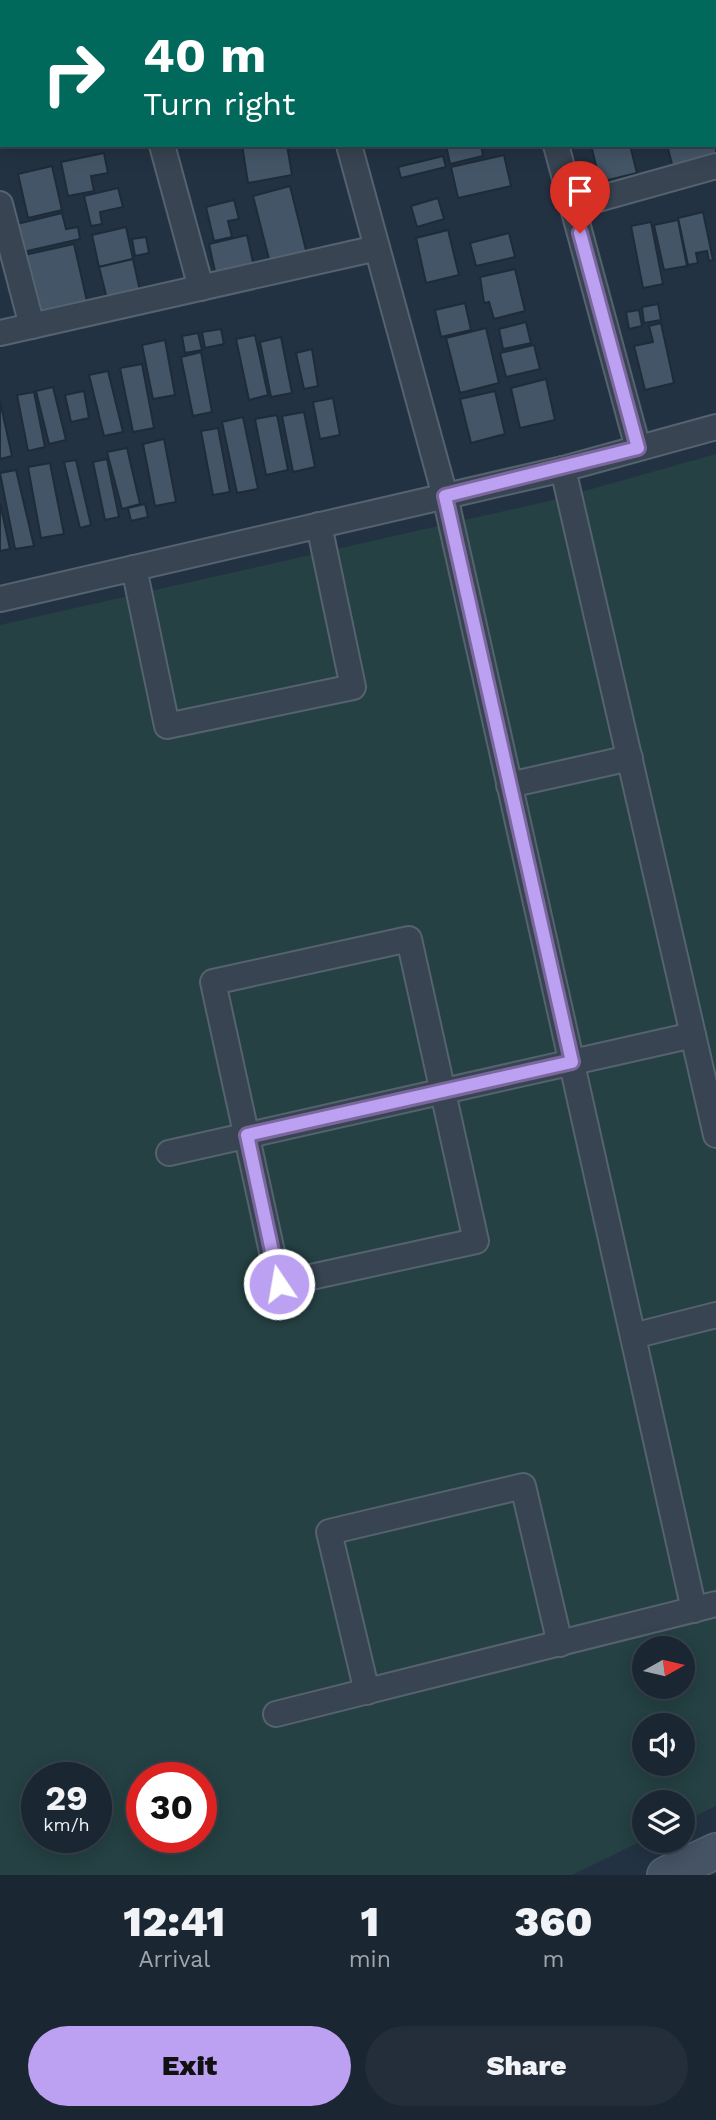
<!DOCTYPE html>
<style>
:root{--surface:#1a2632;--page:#232e3a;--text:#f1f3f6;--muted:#9fa5ac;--line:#38434d;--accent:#bca0f2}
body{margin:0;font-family:"Work Sans",sans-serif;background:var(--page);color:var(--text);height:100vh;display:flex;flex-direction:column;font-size:26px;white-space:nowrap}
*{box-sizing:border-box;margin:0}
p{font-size:23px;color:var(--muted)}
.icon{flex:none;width:38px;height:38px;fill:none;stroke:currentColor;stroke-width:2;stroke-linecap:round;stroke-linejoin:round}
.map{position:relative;height:1875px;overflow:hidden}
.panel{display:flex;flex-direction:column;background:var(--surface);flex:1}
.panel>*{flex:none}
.guide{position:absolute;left:0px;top:0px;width:718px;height:147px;box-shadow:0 4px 18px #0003,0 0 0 2px var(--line);background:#00695c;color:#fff;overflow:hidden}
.needle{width:46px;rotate:82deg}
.tools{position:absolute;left:632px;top:1636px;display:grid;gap:14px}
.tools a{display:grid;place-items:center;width:63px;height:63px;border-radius:50%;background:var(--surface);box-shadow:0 4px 18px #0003,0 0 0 2px var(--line);font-size:35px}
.speed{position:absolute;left:21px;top:1762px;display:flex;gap:14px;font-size:35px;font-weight:700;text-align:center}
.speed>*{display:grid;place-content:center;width:91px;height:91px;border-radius:50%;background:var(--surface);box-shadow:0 4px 18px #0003,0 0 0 2px var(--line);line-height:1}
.speed small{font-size:18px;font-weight:400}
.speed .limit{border:10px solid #d22;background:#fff;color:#111}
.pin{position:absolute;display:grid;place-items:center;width:60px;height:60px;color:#fff;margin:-72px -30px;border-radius:50% 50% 50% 0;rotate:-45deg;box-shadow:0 0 7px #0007}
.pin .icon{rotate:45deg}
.me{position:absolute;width:77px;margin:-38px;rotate:348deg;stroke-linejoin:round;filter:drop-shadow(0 0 5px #0008)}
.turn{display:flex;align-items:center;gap:24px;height:147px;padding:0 28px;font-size:32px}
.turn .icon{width:91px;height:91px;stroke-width:2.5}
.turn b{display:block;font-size:49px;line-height:60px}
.eta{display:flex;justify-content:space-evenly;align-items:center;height:119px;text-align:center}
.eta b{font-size:42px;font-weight:800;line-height:49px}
.cta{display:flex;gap:14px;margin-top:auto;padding:14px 28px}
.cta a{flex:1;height:80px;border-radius:42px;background:var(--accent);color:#111;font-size:28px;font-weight:800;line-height:80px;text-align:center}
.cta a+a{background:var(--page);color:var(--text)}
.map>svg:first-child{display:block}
</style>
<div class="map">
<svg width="716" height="1875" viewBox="0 0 716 1875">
<rect width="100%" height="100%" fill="#233242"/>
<path fill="#254143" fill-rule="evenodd" d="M716,454V1806L683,1822L682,1802H644V1840L572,1875H0V625L549,501ZM644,1648H682V1687H644ZM644,1726H682V1764H644ZM37,1778H96V1838H37ZM142,1778H201V1838H142Z"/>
<g fill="#445567" stroke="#1e2b39" stroke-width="2">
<polygon points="716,103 716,157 673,168 667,145 716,145"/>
<polygon points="242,145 287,145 292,175 248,183"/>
<polygon points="446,145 481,145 483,156 450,164"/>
<polygon points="591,145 630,145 637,173 600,182"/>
<polygon points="104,153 108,173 91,176 94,191 68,196 61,162"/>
<polygon points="504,155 511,186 458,198 451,167"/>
<polygon points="443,156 446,167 401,178 398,167"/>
<polygon points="52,166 62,210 28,218 18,174"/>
<polygon points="290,186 307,254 270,263 253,196"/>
<polygon points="118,188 123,207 100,212 102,224 91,226 84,196"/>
<polygon points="438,198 444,219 417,227 411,206"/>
<polygon points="234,200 239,219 228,221 232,237 214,241 206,207"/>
<polygon points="703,212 713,260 709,261 707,251 696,253 698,263 688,265 678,218"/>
<polygon points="62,213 66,229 78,227 80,239 23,252 17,224"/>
<polygon points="678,220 687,266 664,270 654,225"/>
<polygon points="651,222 663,284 643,288 631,226"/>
<polygon points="126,227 133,259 99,267 92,235"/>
<polygon points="448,230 459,275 426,283 416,238"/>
<polygon points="509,233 515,257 476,266 470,243"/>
<polygon points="247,235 254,267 216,276 209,244"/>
<polygon points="146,237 149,253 135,256 132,239"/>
<polygon points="74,244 89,310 35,322 20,256"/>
<polygon points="133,259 140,291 107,299 99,267"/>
<polygon points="515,269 525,311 494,319 489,302 484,303 480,277"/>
<polygon points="465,303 471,330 441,337 435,310"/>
<polygon points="658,304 661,320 644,323 642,307"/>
<polygon points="639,310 642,326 629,329 626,312"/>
<polygon points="526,322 531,343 503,349 499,329"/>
<polygon points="661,323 674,383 645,390 634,346 653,342 649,326"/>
<polygon points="486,328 499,383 460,393 446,338"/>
<polygon points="221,329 224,344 205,348 202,332"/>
<polygon points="198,333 202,350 185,353 182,336"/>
<polygon points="255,335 268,395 249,400 236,339"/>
<polygon points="281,337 292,393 271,397 260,342"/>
<polygon points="165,340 175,395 153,399 142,345"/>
<polygon points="534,345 540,369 506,377 500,353"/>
<polygon points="312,349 318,386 304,389 296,353"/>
<polygon points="201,352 212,412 193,416 181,357"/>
<polygon points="142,364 154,428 133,432 120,368"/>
<polygon points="108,371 123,432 104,436 89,375"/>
<polygon points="546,379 555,420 520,428 511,388"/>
<polygon points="53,387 66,440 49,444 36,391"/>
<polygon points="84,391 89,418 71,422 65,395"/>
<polygon points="495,391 505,434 471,443 460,399"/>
<polygon points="34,392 45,447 28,451 17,395"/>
<polygon points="333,398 340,435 320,439 313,402"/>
<polygon points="0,401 12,456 0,459"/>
<polygon points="304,412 315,467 293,472 282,416"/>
<polygon points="277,415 288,470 266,475 255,419"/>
<polygon points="243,417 258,489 237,493 222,422"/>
<polygon points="218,428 230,492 213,495 201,431"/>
<polygon points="164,439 176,502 155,506 143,444"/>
<polygon points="127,448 140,504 122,509 107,452"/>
<polygon points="107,459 119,517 105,520 93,462"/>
<polygon points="76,460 91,525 80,528 64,462"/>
<polygon points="50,463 64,534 41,538 28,467"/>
<polygon points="16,470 34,546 15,549 0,473"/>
<polygon points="0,503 10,549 0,551"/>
<polygon points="145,504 148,517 131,521 128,508"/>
</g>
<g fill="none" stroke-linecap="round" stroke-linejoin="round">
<g stroke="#55626f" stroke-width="28">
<g id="street">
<polyline points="123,0 123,2"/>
<polyline points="309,0 310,2"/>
<polyline points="517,0 517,2"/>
<polyline points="162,145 201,288"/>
<polyline points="349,145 445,496 694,1610"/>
<polyline points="556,145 638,448"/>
<polyline points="0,204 32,326"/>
<polyline points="573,206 716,166"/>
<polyline points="0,333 377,248"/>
<polyline points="563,469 716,1135"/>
<polyline points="134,568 167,726 353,687 319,525"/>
<polyline points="0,599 563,469 716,427"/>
<polyline points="509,785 630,758"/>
<polygon points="409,939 476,1241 279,1284 213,982"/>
<polyline points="169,1153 693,1035"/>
<polyline points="633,1336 716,1315"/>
<polyline points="367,1692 329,1532 523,1486 560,1644"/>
<polyline points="276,1714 716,1604"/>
</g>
</g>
<g stroke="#55626f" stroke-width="38">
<polyline id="secondary" points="665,1875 716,1851"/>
</g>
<use href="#street" stroke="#384452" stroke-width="24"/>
<use href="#secondary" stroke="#455365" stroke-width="35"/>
</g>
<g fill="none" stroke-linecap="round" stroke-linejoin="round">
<g stroke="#7a689d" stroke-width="18">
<polyline id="route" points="279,1284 247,1135 572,1062 445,496 638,448 580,233"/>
</g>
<use href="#route" stroke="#bca0f2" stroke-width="12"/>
</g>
</svg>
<div class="tools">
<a><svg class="needle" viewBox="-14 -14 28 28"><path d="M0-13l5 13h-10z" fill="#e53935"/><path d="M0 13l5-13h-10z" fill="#9fa5ac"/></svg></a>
<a><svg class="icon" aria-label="sound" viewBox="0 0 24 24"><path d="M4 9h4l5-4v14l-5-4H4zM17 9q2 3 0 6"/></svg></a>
<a><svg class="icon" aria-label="layers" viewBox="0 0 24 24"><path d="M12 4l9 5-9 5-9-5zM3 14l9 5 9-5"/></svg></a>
</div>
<div class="speed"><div>29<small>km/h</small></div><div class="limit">30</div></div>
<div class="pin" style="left:580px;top:233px;background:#d93025"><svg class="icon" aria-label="arrive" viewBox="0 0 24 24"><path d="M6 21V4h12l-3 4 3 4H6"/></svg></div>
<svg class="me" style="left:279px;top:1284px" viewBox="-20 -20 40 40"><circle r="17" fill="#bca0f2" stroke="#fff" stroke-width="3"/><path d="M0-11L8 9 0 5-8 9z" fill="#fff"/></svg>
<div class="guide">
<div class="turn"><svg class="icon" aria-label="right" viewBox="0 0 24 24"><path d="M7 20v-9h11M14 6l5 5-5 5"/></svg><div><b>40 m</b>Turn right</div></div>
</div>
</div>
<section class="panel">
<div class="eta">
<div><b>12:41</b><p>Arrival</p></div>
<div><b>1</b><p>min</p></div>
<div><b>360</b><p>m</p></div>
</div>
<div class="cta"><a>Exit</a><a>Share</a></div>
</section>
